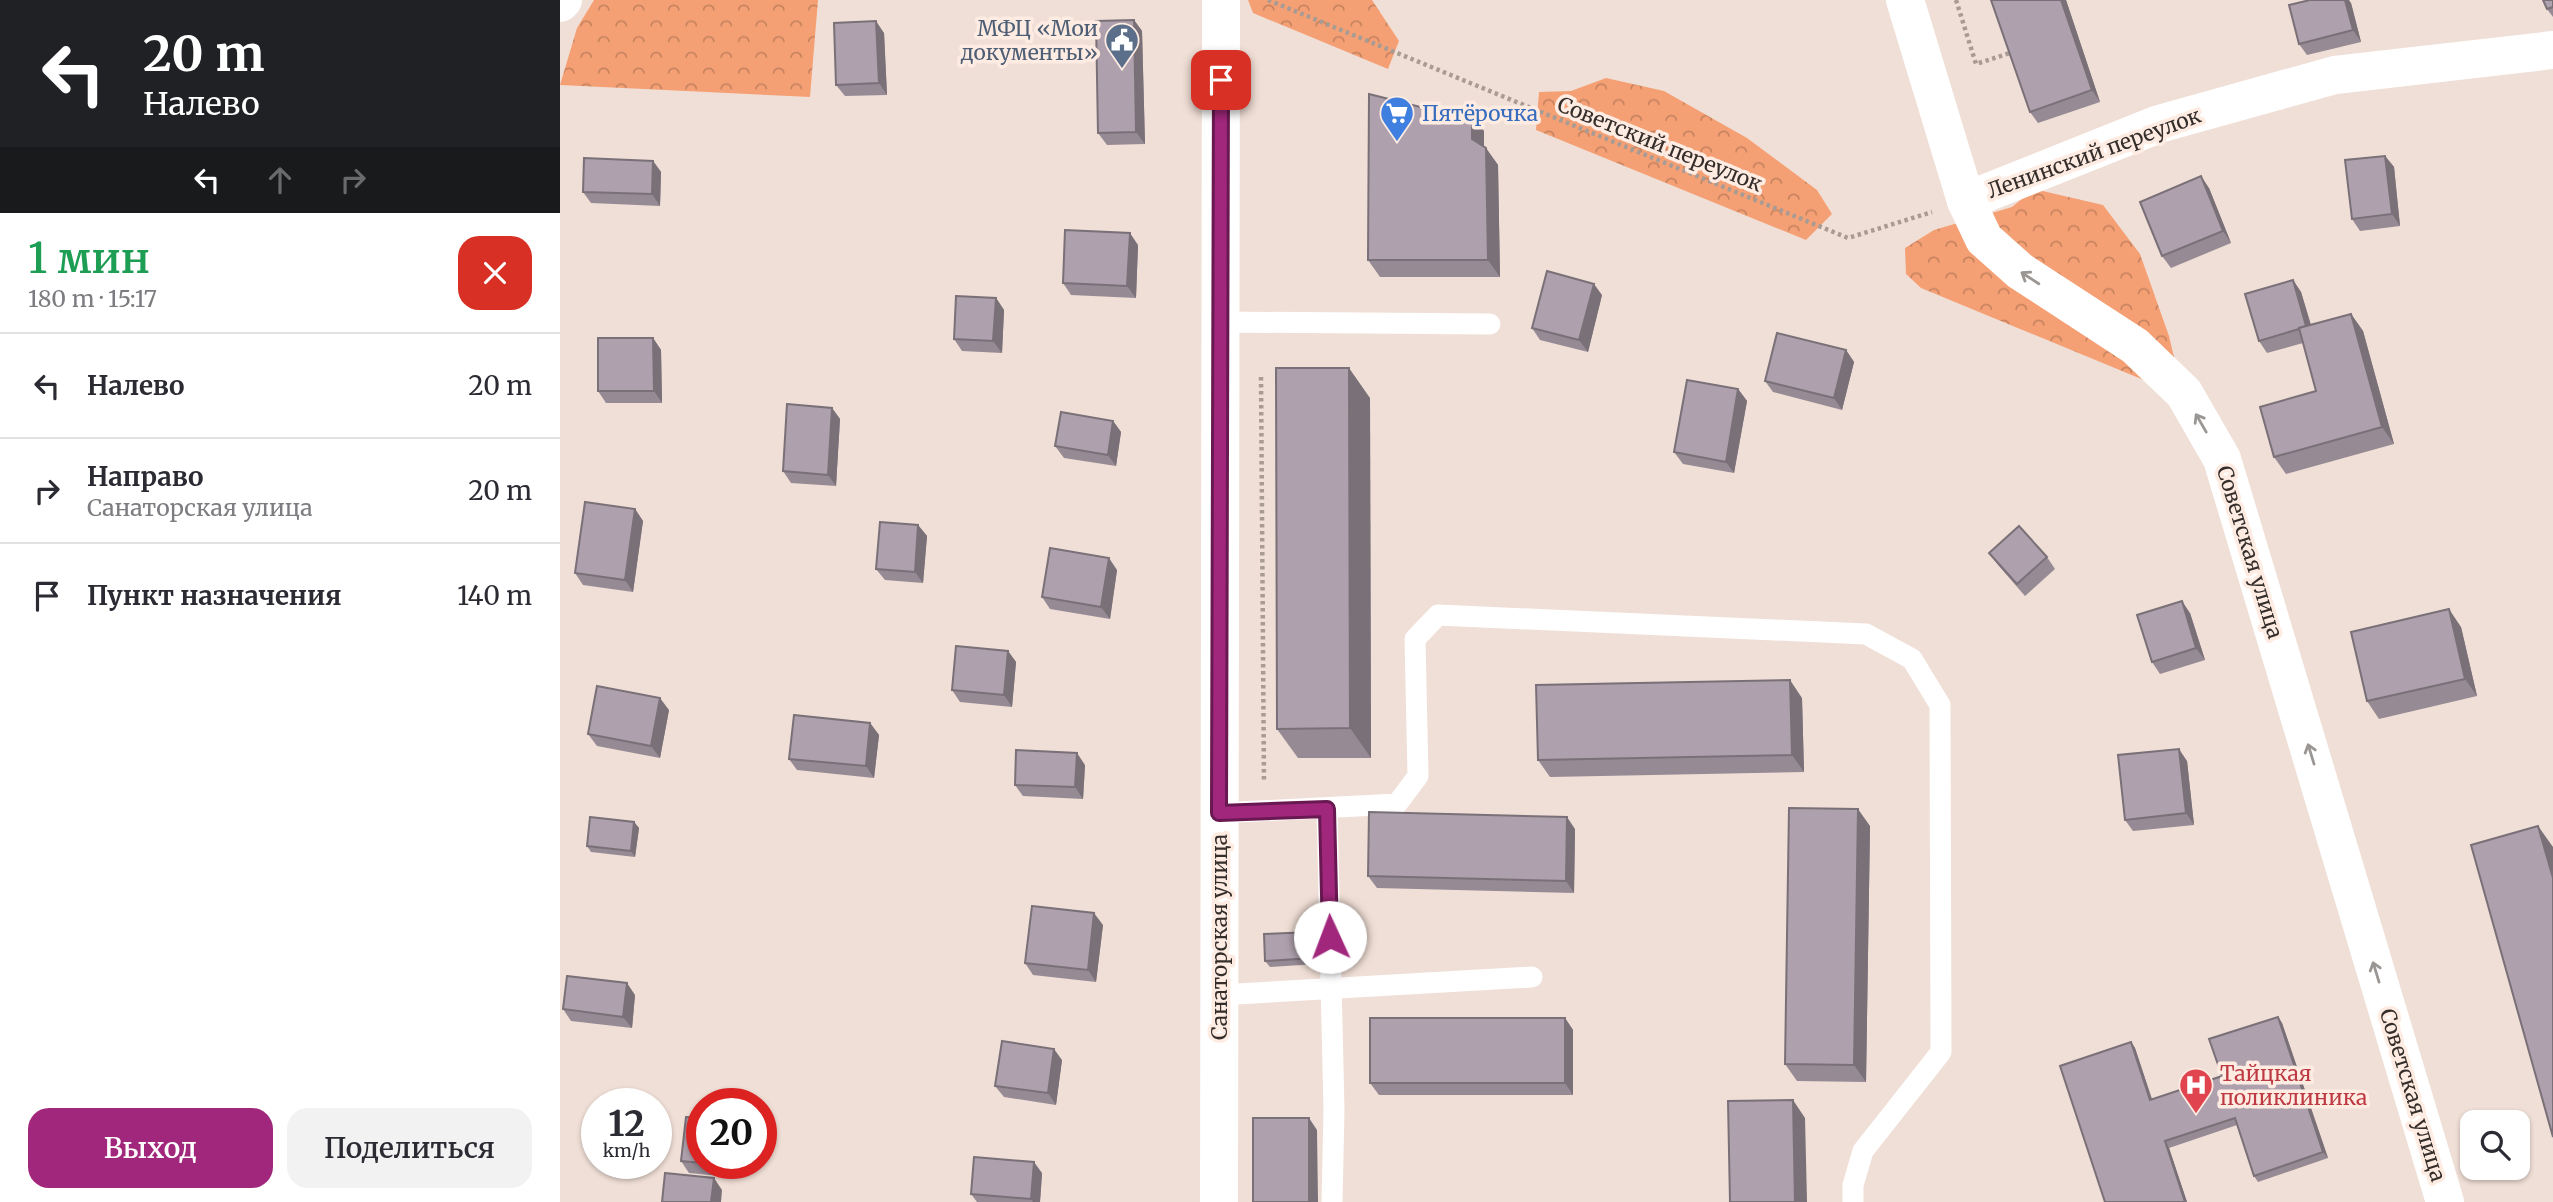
<!DOCTYPE html>
<html lang="ru">
<meta charset="utf-8">
<style>
:root{--surface:#fff;--page:#f2f2f3;--text:#2b2b33;--muted:#7c7c81;--line:#e1e1e2;--accent:#a1277c}
body{margin:0;font-family:Merriweather,serif;background:var(--page);color:var(--text);height:100vh;display:flex;flex-direction:column;font-size:26px;white-space:nowrap}
*{box-sizing:border-box;margin:0}
p{font-size:23px;color:var(--muted)}
.icon{flex:none;width:38px;height:38px;fill:none;stroke:currentColor;stroke-width:2;stroke-linecap:round;stroke-linejoin:round}
.map{position:relative;flex:1;overflow:hidden}
.panel{display:flex;flex-direction:column;background:var(--surface);width:560px}
.panel>*{flex:none}
.hud{background:#202124;color:#fff;overflow:hidden}
.controls{position:absolute;left:1900px;top:1110px;display:grid;gap:14px}
.controls a{display:grid;place-items:center;width:70px;height:70px;border-radius:14px;background:var(--surface);box-shadow:0 2px 5px #0004;font-size:35px}
.speed{position:absolute;left:21px;top:1088px;display:flex;gap:14px;font-size:35px;font-weight:700;text-align:center}
.speed>*{display:grid;place-content:center;width:91px;height:91px;border-radius:50%;background:var(--surface);box-shadow:0 2px 5px #0004;line-height:1}
.speed small{font-size:18px;font-weight:400}
.speed .limit{border:10px solid #d22;background:#fff;color:#111}
.pin{position:absolute;display:grid;place-items:center;width:60px;height:60px;color:#fff;margin:-30px;border-radius:14px;box-shadow:0 4px 10px #0006}
.me{position:absolute;width:77px;margin:-38px;rotate:358deg;stroke-linejoin:round;filter:drop-shadow(0 0 5px #0008)}
.turn{display:flex;align-items:center;gap:24px;height:147px;padding:0 28px;font-size:32px}
.turn .icon{width:91px;height:91px;stroke-width:2.5}
.turn b{display:block;font-size:49px;line-height:60px}
.lanes{display:flex;align-items:center;height:66px;padding:0 28px;background:#0003;justify-content:center;gap:35px;direction:ltr}
.lanes .off{opacity:.35}
.round{display:grid;place-items:center;flex:none;width:74px;height:74px;border-radius:21px;background:var(--page)}
.head{display:flex;align-items:center;justify-content:space-between;height:119px;padding:0 28px}
h1{font-size:42px;font-weight:600;line-height:52px;color:#1e9e55}
.action{display:flex;gap:14px;margin-top:auto;padding:14px 28px}
.action a{flex:1;height:80px;border-radius:21px;background:var(--accent);color:#fff;font-size:28px;font-weight:600;line-height:80px;text-align:center}
.action a+a{background:var(--page);color:var(--text)}
ul{padding:0;list-style:none}
li{display:flex;align-items:center;gap:21px;height:105px;padding:0 28px;border-top:2px solid var(--line)}
li div{flex:1}
li b{display:block;font-size:26px}
li em{font-style:normal}
main{display:flex;flex:1;min-height:0}
.map>svg:first-child{display:block}
</style>
<main>
<section class="panel">
<div class="hud">
<div class="turn"><svg class="icon" aria-label="left" viewBox="0 0 24 24"><path d="M17 20v-9H6M10 6l-5 5 5 5"/></svg><div><b>20 m</b>Налево</div></div>
<div class="lanes"><svg class="icon" aria-label="left" viewBox="0 0 24 24"><path d="M17 20v-9H6M10 6l-5 5 5 5"/></svg><svg class="icon off" aria-label="ahead" viewBox="0 0 24 24"><path d="M12 20V5M6 11l6-6 6 6"/></svg><svg class="icon off" aria-label="right" viewBox="0 0 24 24"><path d="M7 20v-9h11M14 6l5 5-5 5"/></svg></div>
</div>
<div class="head"><div><h1>1 мин</h1><p>180 m · 15:17</p></div><a class="round" style="background:#d93025;color:#fff"><svg class="icon" aria-label="close" viewBox="0 0 24 24"><path d="M6 6l12 12M18 6L6 18"/></svg></a></div>
<ul>
<li><svg class="icon" aria-label="left" viewBox="0 0 24 24"><path d="M17 20v-9H6M10 6l-5 5 5 5"/></svg><div><b>Налево</b></div><em>20 m</em></li>
<li><svg class="icon" aria-label="right" viewBox="0 0 24 24"><path d="M7 20v-9h11M14 6l5 5-5 5"/></svg><div><b>Направо</b><p>Санаторская улица</p></div><em>20 m</em></li>
<li><svg class="icon" aria-label="arrive" viewBox="0 0 24 24"><path d="M6 21V4h12l-3 4 3 4H6"/></svg><div><b>Пункт назначения</b></div><em>140 m</em></li>
</ul>
<div class="action"><a>Выход</a><a>Поделиться</a></div>
</section>
<div class="map">
<svg width="1993" height="1202" viewBox="0 0 1993 1202">
<defs>
<pattern id="forest-crowns" width="20" height="18" patternUnits="userSpaceOnUse" patternTransform="scale(1.75)"><rect width="20" height="18" fill="#f5a074"/><path d="M2 6a3 3 0 1 1 6 0M12 15a3 3 0 1 1 6 0" fill="none" stroke="#c7835f"/></pattern>
</defs>
<rect width="100%" height="100%" fill="#f0dfd6"/>
<g fill="url(#forest-crowns)">
<polygon points="34,0 258,0 250,97 0,85 17,28"/>
<polygon points="688,0 812,0 839,41 828,69 693,13"/>
<polygon points="1046,78 1104,91 1187,138 1257,190 1272,214 1246,240 976,130 979,92 1011,91"/>
<polygon points="1474,189 1543,205 1580,254 1609,336 1616,366 1591,383 1361,288 1346,274 1345,248 1374,230 1452,207"/>
</g>
<g fill="none" stroke-linecap="round" stroke-linejoin="round">
<g stroke="#a89b94" stroke-width="4.5" stroke-dasharray="3.5 3.5" stroke-linecap="butt">
<polyline points="708,0 1288,238 1372,212"/>
<polyline points="1396,0 1416,64 1453,52"/>
<polyline points="701,377 704,782"/>
</g>
<g stroke="#fff" stroke-width="21">
<polyline points="661,322 930,324"/>
<polyline points="767,809 774,1110 772,1202"/>
<polyline points="659,813 837,804 858,776 855,639 878,615 1306,634 1352,659 1380,705 1381,1052 1303,1151 1293,1185 1293,1202"/>
<polyline points="659,995 972,977"/>
</g>
<g stroke="#fff" stroke-width="38">
<polyline points="1345,0 1406,201 1424,239 1460,271 1575,346 1624,393 1662,459 1885,1202"/>
<polyline points="0,3 3,0"/>
<polyline points="1406,201 1599,124 1775,75 1993,50"/>
</g>
<polyline stroke="#fff" stroke-width="38" points="659,1202 661,0"/>
</g>
<g fill="#968a94">
<polygon points="1506,0 1540,102 1478,123 1470,112"/>
<polygon points="1993,0 1993,17 1987,9"/>
<polygon points="1791,3 1801,42 1747,55 1739,44"/>
<polygon points="574,20 582,31 585,144 547,145 538,133"/>
<polygon points="324,33 327,95 285,96 276,85"/>
<polygon points="924,131 924,146 938,165 940,277 820,277 808,260"/>
<polygon points="1825,156 1834,167 1840,226 1800,231 1792,219"/>
<polygon points="93,161 101,172 100,206 31,203 23,192"/>
<polygon points="1649,188 1671,243 1611,268 1602,256"/>
<polygon points="578,245 576,298 511,295 503,283"/>
<polygon points="1733,280 1741,292 1751,325 1791,314 1803,331 1834,444 1726,474 1714,457 1756,391 1743,343 1707,353 1699,341"/>
<polygon points="1042,295 1028,352 980,340 972,328"/>
<polygon points="436,298 444,310 442,353 402,351 394,339"/>
<polygon points="93,338 101,350 102,403 46,403 38,391"/>
<polygon points="1286,350 1294,362 1282,410 1213,392 1205,381"/>
<polygon points="1178,389 1187,401 1174,473 1123,464 1114,452"/>
<polygon points="810,398 811,758 738,758 717,729"/>
<polygon points="272,408 280,419 276,486 231,483 223,471"/>
<polygon points="553,421 561,432 556,466 504,458 495,446"/>
<polygon points="75,509 83,521 73,592 23,585 15,573"/>
<polygon points="358,525 367,536 363,583 325,580 316,569"/>
<polygon points="1429,553 1487,557 1495,569 1465,596 1438,565"/>
<polygon points="557,570 550,619 490,609 482,597"/>
<polygon points="1630,613 1645,660 1600,674 1592,662"/>
<polygon points="1901,627 1917,696 1819,719 1807,701"/>
<polygon points="448,651 456,662 452,707 400,702 392,690"/>
<polygon points="1242,698 1244,772 990,777 978,760"/>
<polygon points="109,710 100,758 37,746 28,734"/>
<polygon points="310,723 319,735 314,778 237,770 229,759"/>
<polygon points="1627,761 1634,825 1573,831 1565,820"/>
<polygon points="525,765 523,799 463,796 455,785"/>
<polygon points="74,822 79,828 75,857 31,852 27,846"/>
<polygon points="1310,826 1306,1082 1237,1081 1225,1064"/>
<polygon points="1015,829 1014,893 817,888 808,876"/>
<polygon points="543,925 536,982 473,975 465,963"/>
<polygon points="752,932 756,938 757,964 710,967 705,961"/>
<polygon points="75,995 72,1028 11,1021 3,1009"/>
<polygon points="1718,1017 1722,1023 1768,1158 1698,1182 1694,1176 1677,1125 1609,1148 1627,1202 1545,1202 1571,1042 1575,1048 1592,1099 1662,1076"/>
<polygon points="1005,1018 1013,1030 1013,1095 819,1095 810,1083"/>
<polygon points="502,1060 496,1105 444,1097 435,1086"/>
<polygon points="121,1161 142,1164 171,1164 170,1177 129,1173"/>
<polygon points="482,1173 480,1202 417,1202 411,1194"/>
</g>
<g fill="#7a7078">
<polygon points="1501,0 1506,0 1540,102 1532,90"/>
<polygon points="1785,0 1789,0 1791,3 1801,42 1793,30"/>
<polygon points="574,20 582,31 585,144 576,132"/>
<polygon points="316,21 324,33 327,95 319,83"/>
<polygon points="912,114 924,131 924,157 912,139"/>
<polygon points="926,148 938,165 940,277 928,260"/>
<polygon points="1825,156 1834,167 1840,226 1832,214"/>
<polygon points="93,161 101,172 100,206 92,194"/>
<polygon points="1641,176 1649,188 1671,243 1663,231"/>
<polygon points="570,233 578,245 576,298 567,286"/>
<polygon points="1733,280 1741,292 1755,339 1747,327"/>
<polygon points="1034,284 1042,295 1028,352 1019,340"/>
<polygon points="436,298 444,310 442,353 433,341"/>
<polygon points="1791,314 1803,331 1834,444 1822,427"/>
<polygon points="93,338 101,350 102,403 94,391"/>
<polygon points="1286,350 1294,362 1282,410 1274,398"/>
<polygon points="789,368 810,398 811,758 790,728"/>
<polygon points="1178,389 1187,401 1174,473 1166,462"/>
<polygon points="272,408 280,419 276,486 268,475"/>
<polygon points="553,421 561,432 556,466 548,455"/>
<polygon points="75,509 83,521 73,592 65,580"/>
<polygon points="358,525 367,536 363,583 355,572"/>
<polygon points="549,558 557,570 550,619 541,607"/>
<polygon points="1622,601 1630,613 1645,660 1636,648"/>
<polygon points="1889,609 1901,627 1917,696 1905,679"/>
<polygon points="448,651 456,662 452,707 444,695"/>
<polygon points="1230,680 1242,698 1244,772 1232,755"/>
<polygon points="100,698 109,710 100,758 91,746"/>
<polygon points="310,723 319,735 314,778 306,766"/>
<polygon points="1619,749 1627,761 1634,825 1626,813"/>
<polygon points="517,753 525,765 523,799 515,787"/>
<polygon points="1298,809 1310,826 1306,1082 1294,1065"/>
<polygon points="1007,817 1015,829 1014,893 1006,881"/>
<polygon points="74,822 79,828 75,857 71,851"/>
<polygon points="1978,826 1993,847 1993,878"/>
<polygon points="534,913 543,925 536,982 528,970"/>
<polygon points="752,932 756,938 757,964 753,958"/>
<polygon points="67,983 75,995 72,1028 63,1017"/>
<polygon points="1718,1017 1722,1023 1768,1158 1763,1152"/>
<polygon points="1005,1018 1013,1030 1013,1095 1005,1083"/>
<polygon points="1571,1042 1575,1048 1594,1106 1590,1100"/>
<polygon points="494,1049 502,1060 496,1105 488,1093"/>
<polygon points="1233,1100 1245,1118 1247,1202 1235,1202"/>
<polygon points="749,1118 757,1130 758,1202 749,1202"/>
<polygon points="1605,1141 1609,1148 1627,1202 1625,1202"/>
<polygon points="474,1162 482,1173 480,1202 473,1202 471,1199"/>
<polygon points="162,1164 171,1164 170,1177 162,1166"/>
<polygon points="154,1178 162,1190 161,1202 151,1202"/>
</g>
<g fill="#aea0ac" stroke="#7a7078" stroke-width="2">
<polygon points="1431,0 1501,0 1532,90 1470,112"/>
<polygon points="1750,0 1785,0 1793,30 1739,44 1729,5"/>
<polygon points="1983,0 1993,0 1993,7 1987,9"/>
<polygon points="574,20 576,132 538,133 536,21"/>
<polygon points="316,21 319,83 276,85 274,23"/>
<polygon points="809,94 892,115 900,112 912,114 912,139 926,148 928,260 808,260"/>
<polygon points="1825,156 1832,214 1792,219 1785,160"/>
<polygon points="24,158 93,161 92,194 23,192"/>
<polygon points="1641,176 1663,231 1602,256 1580,202"/>
<polygon points="505,230 570,233 567,286 503,283"/>
<polygon points="987,271 1034,284 1019,340 972,328"/>
<polygon points="1733,280 1746,326 1739,328 1739,329 1699,341 1685,294"/>
<polygon points="396,296 436,298 433,341 394,339"/>
<polygon points="1791,314 1822,427 1714,457 1700,407 1756,391 1739,328"/>
<polygon points="1217,333 1286,350 1274,398 1205,381"/>
<polygon points="38,338 93,338 94,391 38,391"/>
<polygon points="716,368 789,368 790,728 717,729"/>
<polygon points="1127,380 1178,389 1166,462 1114,452"/>
<polygon points="227,404 272,408 268,475 223,471"/>
<polygon points="501,412 553,421 548,455 495,446"/>
<polygon points="25,502 75,509 65,580 15,573"/>
<polygon points="320,522 358,525 355,572 316,569"/>
<polygon points="1459,526 1487,557 1457,584 1429,553"/>
<polygon points="490,548 549,558 541,607 482,597"/>
<polygon points="1622,601 1636,648 1592,662 1577,615"/>
<polygon points="1889,609 1905,679 1807,701 1791,632"/>
<polygon points="396,646 448,651 444,695 392,690"/>
<polygon points="1230,680 1232,755 978,760 976,685"/>
<polygon points="37,686 100,698 91,746 28,734"/>
<polygon points="234,715 310,723 306,766 229,759"/>
<polygon points="1619,749 1626,813 1565,820 1558,755"/>
<polygon points="456,750 517,753 515,787 455,785"/>
<polygon points="1229,808 1298,809 1294,1065 1225,1064"/>
<polygon points="809,812 1007,817 1006,881 808,876"/>
<polygon points="30,817 74,822 71,851 27,846"/>
<polygon points="1978,826 1993,878 1993,1137 1911,845"/>
<polygon points="472,906 534,913 528,970 465,963"/>
<polygon points="752,932 753,958 705,961 704,934"/>
<polygon points="7,976 67,983 63,1017 3,1009"/>
<polygon points="1718,1017 1763,1152 1694,1176 1675,1118 1605,1141 1625,1202 1545,1202 1500,1066 1571,1042 1590,1100 1662,1076 1649,1039"/>
<rect x="810" y="1018" width="195" height="65"/>
<polygon points="442,1041 494,1049 488,1093 435,1086"/>
<polygon points="1233,1100 1235,1202 1170,1202 1168,1101"/>
<polygon points="126,1117 142,1118 142,1163 121,1161"/>
<rect x="693" y="1118" width="56" height="84"/>
<polygon points="414,1157 474,1162 471,1199 411,1194"/>
<polygon points="105,1173 154,1178 151,1202 102,1202"/>
</g>
<defs><path id="oneway-shaft" d="M-6 0H5M1.5-3L5.5 0L1.5 3" fill="none" stroke-width="1.6" stroke-linecap="round" stroke-linejoin="round" transform="scale(1.75)"/></defs>
<g stroke="#9a9694">
<use href="#oneway-shaft" transform="translate(1470 278) rotate(-147)"/>
<use href="#oneway-shaft" transform="translate(1641 423) rotate(-120)"/>
<use href="#oneway-shaft" transform="translate(1751 754) rotate(-107)"/>
<use href="#oneway-shaft" transform="translate(1816 972) rotate(-107)"/>
</g>
<g fill="none" stroke-linecap="round" stroke-linejoin="round">
<g stroke="#691951" stroke-width="18">
<polyline id="route" points="661,80 659,813 767,809 770,937"/>
</g>
<use href="#route" stroke="#a1277c" stroke-width="12"/>
</g>
<defs>
<g id="civic-pin" transform="scale(1.75)"><path d="M0 17L-7.5 6A9.5 9.5 0 1 1 7.5 6Z" fill="#5c6f8a" stroke="#feece3"/><path d="M-.6-6.5H3V-4.5H.6V-3L4-1V1h2V6H-6V1h2V-1L-.6-3ZM-1.2 2.5V6h2.4V2.5Z" fill="#fff"/></g>
<g id="supermarket-pin" transform="scale(1.75)"><path d="M0 17L-7.5 6A9.5 9.5 0 1 1 7.5 6Z" fill="#3f7fe0" stroke="#feece3"/><path d="M-6-5.5h2.5l.6 2H6L4.5 2H-2.5L-4.4-4H-6ZM-1.5 3.2a1.3 1.3 0 1 0 .1 0ZM3 3.2a1.3 1.3 0 1 0 .1 0Z" fill="#fff"/></g>
<g id="hospital-pin" transform="scale(1.75)"><path d="M0 17L-7.5 6A9.5 9.5 0 1 1 7.5 6Z" fill="#e0444e" stroke="#feece3"/><path d="M-5-5h3v3.5h4V-5h3V5h-3V1.5h-4V5h-3Z" fill="#fff"/></g>
</defs>
<g fill-rule="evenodd">
<use href="#civic-pin" x="562" y="40"/>
<use href="#supermarket-pin" x="837" y="113"/>
<use href="#hospital-pin" x="1636" y="1085"/>
</g>
<g text-anchor="middle" dominant-baseline="central" stroke-width="7" stroke-linejoin="round" paint-order="stroke">
<g font-size="21" fill="#4e5e75" stroke="#feece3" text-anchor="end">
<text x="538" y="28">МФЦ «Мои<tspan x="538" dy="24">документы»</tspan></text>
</g>
<g font-size="21" fill="#366cbe" stroke="#feece3" text-anchor="start">
<text x="862" y="113">Пятёрочка</text>
</g>
<g font-size="21" fill="#342d2a" stroke="#feece3">
<text transform="translate(1100 144) rotate(22)">Советский переулок</text>
<text transform="translate(1534 153) rotate(-20)">Ленинский переулок</text>
<text transform="translate(1690 552) rotate(73)">Советская улица</text>
<text transform="translate(659 937) rotate(-90)">Санаторская улица</text>
<text transform="translate(1853 1095) rotate(73)">Советская улица</text>
</g>
<g font-size="21" fill="#be3a42" stroke="#feece3" text-anchor="start">
<text x="1660" y="1073">Тайцкая<tspan x="1660" dy="24">поликлиника</tspan></text>
</g>
</g>
</svg>
<div class="controls">
<a><svg class="icon" aria-label="search" viewBox="0 0 24 24"><circle cx="10" cy="10" r="6"/><path d="M15 15l6 6"/></svg></a>
</div>
<div class="speed"><div>12<small>km/h</small></div><div class="limit">20</div></div>
<div class="pin" style="left:661px;top:80px;background:#d93025"><svg class="icon" aria-label="arrive" viewBox="0 0 24 24"><path d="M6 21V4h12l-3 4 3 4H6"/></svg></div>
<svg class="me" style="left:770px;top:937px" viewBox="-20 -20 40 40"><circle r="19" fill="#fff"/><path d="M0-13L10 11 0 6-10 11z" fill="#a1277c"/></svg>
</div>
</main>
